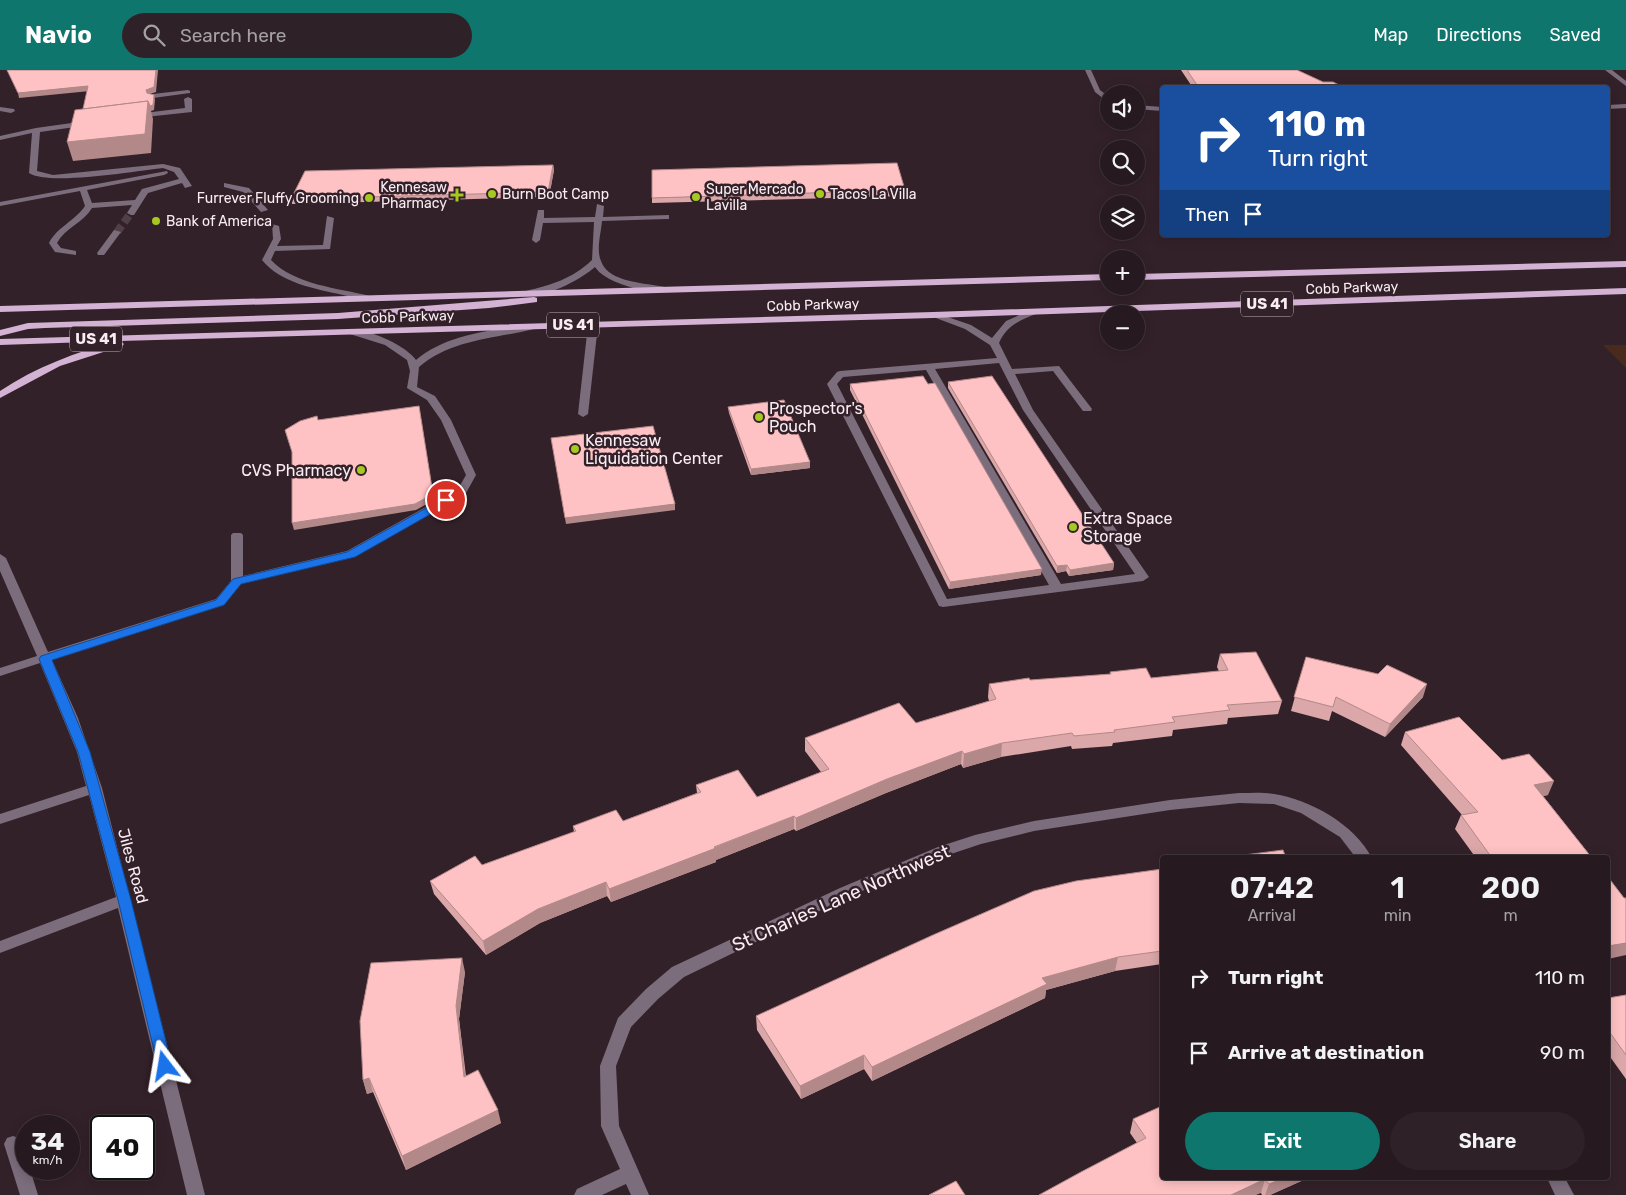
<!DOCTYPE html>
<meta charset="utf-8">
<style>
:root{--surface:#26191f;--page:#2e2228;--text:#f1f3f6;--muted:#a4a0a4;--line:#42383d;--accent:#0f766e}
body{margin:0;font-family:Rubik,sans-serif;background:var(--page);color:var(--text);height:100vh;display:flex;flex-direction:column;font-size:19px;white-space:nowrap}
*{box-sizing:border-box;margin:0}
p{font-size:16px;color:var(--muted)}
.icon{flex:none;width:28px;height:28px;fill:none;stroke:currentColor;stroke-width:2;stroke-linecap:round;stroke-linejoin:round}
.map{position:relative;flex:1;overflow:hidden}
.side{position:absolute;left:1160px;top:785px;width:450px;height:325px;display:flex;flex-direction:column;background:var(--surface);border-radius:5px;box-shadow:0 2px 12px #0003,0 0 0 1px var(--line)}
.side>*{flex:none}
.top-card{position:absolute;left:1160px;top:15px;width:450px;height:152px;border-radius:5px;box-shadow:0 2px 12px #0003,0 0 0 1px var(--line);background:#1a4fa0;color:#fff;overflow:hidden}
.tools{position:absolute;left:1100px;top:15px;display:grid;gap:10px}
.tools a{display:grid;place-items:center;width:45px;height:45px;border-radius:50%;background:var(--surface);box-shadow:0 2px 12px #0003,0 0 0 1px var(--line);font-size:25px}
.speed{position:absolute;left:15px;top:1045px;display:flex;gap:10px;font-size:25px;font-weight:700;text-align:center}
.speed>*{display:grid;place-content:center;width:65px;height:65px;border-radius:50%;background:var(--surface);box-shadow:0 2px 12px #0003,0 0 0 1px var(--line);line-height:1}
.speed small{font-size:12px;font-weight:400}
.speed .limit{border:2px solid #111;border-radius:8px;background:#fff;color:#111}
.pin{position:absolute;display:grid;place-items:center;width:42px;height:42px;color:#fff;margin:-21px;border:2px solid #fff;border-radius:50%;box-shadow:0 1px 5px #0007}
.me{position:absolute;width:55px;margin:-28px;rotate:346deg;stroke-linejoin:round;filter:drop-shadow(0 0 4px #0008)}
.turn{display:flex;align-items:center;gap:18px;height:105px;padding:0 25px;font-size:22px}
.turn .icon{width:65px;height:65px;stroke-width:2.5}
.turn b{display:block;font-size:35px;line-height:42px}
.then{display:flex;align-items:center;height:48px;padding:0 25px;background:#0003;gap:10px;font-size:19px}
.eta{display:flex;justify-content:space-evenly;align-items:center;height:85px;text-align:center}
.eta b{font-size:30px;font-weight:600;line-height:35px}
.cta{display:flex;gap:10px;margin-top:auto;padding:10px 25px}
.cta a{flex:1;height:58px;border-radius:30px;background:var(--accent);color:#fff;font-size:20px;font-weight:600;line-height:58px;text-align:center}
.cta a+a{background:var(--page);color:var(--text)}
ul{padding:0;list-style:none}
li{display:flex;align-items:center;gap:15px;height:75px;padding:0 25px}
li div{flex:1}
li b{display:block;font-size:19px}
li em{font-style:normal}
header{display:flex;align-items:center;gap:30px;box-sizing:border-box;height:70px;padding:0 25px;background:var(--accent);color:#fff}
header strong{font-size:24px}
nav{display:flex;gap:28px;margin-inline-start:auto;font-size:18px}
.search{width:350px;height:45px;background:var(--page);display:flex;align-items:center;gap:12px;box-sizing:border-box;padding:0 18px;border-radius:28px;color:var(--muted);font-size:19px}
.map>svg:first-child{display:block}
</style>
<header>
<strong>Navio</strong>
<div class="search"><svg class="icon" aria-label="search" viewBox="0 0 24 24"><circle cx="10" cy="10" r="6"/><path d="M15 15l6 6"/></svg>Search here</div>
<nav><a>Map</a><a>Directions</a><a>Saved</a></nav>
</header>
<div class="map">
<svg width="1626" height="1125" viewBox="0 0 1626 1125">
<rect width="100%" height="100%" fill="#332129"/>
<polygon fill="#492b1e" points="1603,275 1626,275 1626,298"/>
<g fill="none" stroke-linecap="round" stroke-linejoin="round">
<polyline stroke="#513f47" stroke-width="8" stroke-dasharray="8 4" stroke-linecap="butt" points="117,162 131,143"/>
<g fill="#7c6d7d" fill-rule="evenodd">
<polygon points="1085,0 1091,0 1100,20 1109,27 1109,33 1095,22"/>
<polygon points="1605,0 1612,0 1626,11 1626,16"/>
<polygon points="188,20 190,21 190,23 153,28 149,26 153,24"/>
<polygon points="188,27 192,29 192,42 136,48 132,46 136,44 185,38 184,29"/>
<polygon points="1626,34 1626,38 1608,39 1608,35"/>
<polygon points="1136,35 1162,37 1162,41 1136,39"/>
<polygon points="0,37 14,39 15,41 11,43 0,41"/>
<path d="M86,51H89V55L40,62L37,101L53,105L163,94L180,98L192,116L185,118L182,113L148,123L134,145H131L127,143L132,135L92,138C83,153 65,158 57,173L61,178L76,181V185L55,182L49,173C57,157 75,151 85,136L80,121L0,136V132L167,101L168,103L164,105L87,120L92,133L135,130L142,119L179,109L174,102L163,98C136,101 48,116 29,103L32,63L0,70V66L36,58Z"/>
<polygon points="224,113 249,118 268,140 261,142 243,122 224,117"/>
<path d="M597,134L604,136L603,147L669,145V149H666L602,151C601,163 596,180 601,191C608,213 647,213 665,217V221C647,224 605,213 595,197C580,210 546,228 526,225V221C551,215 572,209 592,190L594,152L543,153L540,170L536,173L532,170L538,140H544V148L595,147Z"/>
<path d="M327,146L334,148L330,179L275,181L271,190C295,215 338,218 370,226V230C362,231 352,227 343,225C316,219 280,213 262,190L273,169L272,154L279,156L281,169L277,176L323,175Z"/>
<polygon points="114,160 121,162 104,185 98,185 97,183"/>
<path d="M1033,239L1036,240V244C1020,250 1006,256 999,273L1012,299L1059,296L1092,339L1091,341H1083L1053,301L1015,304L1033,340L1149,507L1143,511L943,537L939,536L827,314L837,302L840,301L997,288L990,275L965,259L928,245L933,242L971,255L992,268L1006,251ZM999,293L1023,340L1135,504L1061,514L935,299ZM926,300L1049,515L947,529L837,314L843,307Z"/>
<polygon points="593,252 598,255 588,344 583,347 578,344 588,255"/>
<path d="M531,254L534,255V259C494,269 452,269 419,297L417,317L435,326L451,350L476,405L466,423L355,486L241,514L224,535L52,590L78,648L102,718L205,1125H187L118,838L0,883V871L116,827L89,725L0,754V744L86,716L77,682L40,593L0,606V598L37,586L0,501V484L6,488L48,582L216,529L231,511V465L233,463H241L243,465V506L347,481L458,419L466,405L441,350L427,330L407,318L410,301L407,290L385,275L350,264V260C366,257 407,276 416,290C446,264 493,260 531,254Z"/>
<path d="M1239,723C1250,723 1263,722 1274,724C1311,730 1354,754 1372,788H1356L1340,767L1301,743L1274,734L1239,733L1170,740L1034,761L981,774L948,785L850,826L684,907L658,929L631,957L616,996L619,1056L649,1125H631L626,1114L602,1125H574L577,1119L620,1099L601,1056L600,996L618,948L646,919L672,897L840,818L938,777L975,765L1034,751L1170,730Z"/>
<path d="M13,1066L19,1068C24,1079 26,1088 26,1099H30L38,1125H20L4,1074L7,1068Z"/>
<polygon points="1547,1108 1565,1108 1574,1125 1555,1125"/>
</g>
<g fill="#d3b2d4" fill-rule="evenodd">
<polygon points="1626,191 1626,197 1136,210 1136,204"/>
<polygon points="1109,204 1109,210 0,242 0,236"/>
<path d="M1626,218V224L933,248L120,271L124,274L122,276L60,296L0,328V321C36,297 76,282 118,271L0,275V269L933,242Z"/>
<polygon points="534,227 537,228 537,232 489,238 338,249 45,258 28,259 0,266 0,260 28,253 338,243"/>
</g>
</g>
<g fill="#dba7a9">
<polygon points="1181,0 1297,0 1323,12 1345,18 1193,18"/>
<polygon points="553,95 554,100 549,127 292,134 291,129"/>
<polygon points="905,120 905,126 652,133 652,128"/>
<polygon points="948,312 1114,493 1113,500 1069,506 1066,501 1057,503 948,318"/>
<polygon points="850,314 1041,505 949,519 850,320"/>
<polygon points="728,337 810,398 751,405 729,343"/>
<polygon points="1220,584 1282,631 1278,644 1228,648 1227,654 1173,660 1172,666 1113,673 1112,676 1072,679 1071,676 1001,687 963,698 961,694 886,723 796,761 794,759 716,790 716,792 611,832 607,826 540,853 486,885 434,824 430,811 482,795 574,762 573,756 623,751 697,723 696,715 757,727 821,702 805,681 805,668 916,653 989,631 988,627 989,614 1110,604 1110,602 1151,608 1219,601 1217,597"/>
<polygon points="1306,587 1423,627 1385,667 1332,641 1329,651 1291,641"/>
<polygon points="1405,662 1502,690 1548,725 1543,726 1592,788 1476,788 1455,759 1461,745 1462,745 1401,675"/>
<polygon points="1162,799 1162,894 1115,901 1046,920 1045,928 872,1011 864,999 801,1029 757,960 756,946"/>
<polygon points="465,902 459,949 466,1006 501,1053 406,1100 373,1022 367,1024 363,1010"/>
<polygon points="1626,925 1626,1009 1608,984 1608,928"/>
<polygon points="1133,1049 1308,1108 1270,1125 1262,1125 1261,1123 1137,1073 1130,1063"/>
</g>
<g fill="#b28889">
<polygon points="156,0 158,0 156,22 147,25 146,20"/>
<polygon points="88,16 90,21 19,28 18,23"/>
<polygon points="154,25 155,30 154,40 151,41 153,49 151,83 73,91 67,72 148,31"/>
<polygon points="553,95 554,100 549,127 548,122"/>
<polygon points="419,336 434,430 416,440 294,460 292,453"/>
<polygon points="810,392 810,398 751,405 751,399"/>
<polygon points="675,434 675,440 566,454 565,448"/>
<polygon points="1114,493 1113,500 1069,506 1070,500"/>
<polygon points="1067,495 1066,501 1057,503 1057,496"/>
<polygon points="1042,499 1041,505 949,519 950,512"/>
<polygon points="1427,614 1423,627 1385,667 1390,654"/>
<polygon points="1002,673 1001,687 963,698 964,684"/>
<polygon points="962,681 961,694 886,723 796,761 796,748 887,709"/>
<polygon points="1554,711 1548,725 1528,729 1534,715"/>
<polygon points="794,746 794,759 716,790 716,792 611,832 609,819"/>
<polygon points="606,812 607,826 540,853 486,885 483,871 538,839"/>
<polygon points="1626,873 1626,885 1608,889 1608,876"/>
<polygon points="1118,887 1115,901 1046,920 1045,928 872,1011 872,997 1042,908"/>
<polygon points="462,888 465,902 459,949 467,1021 464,1007 456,936"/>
<polygon points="864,985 864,999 801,1029 800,1016"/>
<polygon points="369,1008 373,1022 367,1024 363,1010"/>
<polygon points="498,1040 501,1053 406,1100 402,1086"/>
<polygon points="1284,1108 1308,1108 1270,1125 1265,1125 1269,1114"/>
<polygon points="1335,1108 1342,1108 1334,1110"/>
<polygon points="1265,1109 1261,1123 1256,1125 1231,1125"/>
</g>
<g fill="#ffc2c4" stroke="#b28889">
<polygon points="7,0 156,0 154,17 146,20 147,23 154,25 153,35 150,36 148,31 83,39 88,16 18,23"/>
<polygon points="1187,0 1297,0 1323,12 1333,12 1345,18 1199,18"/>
<polygon points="148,31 145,64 67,72 75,40"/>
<polygon points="897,93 905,120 652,128 652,100"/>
<polygon points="553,95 548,122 291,129 305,101"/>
<polygon points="923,306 928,314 935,313 1042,499 950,512 850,314"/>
<polygon points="992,306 1114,493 1070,500 1067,495 1057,496 948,312"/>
<polygon points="784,330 810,392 751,399 728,337"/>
<polygon points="419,336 433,424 415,434 292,453 292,382 285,360 300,351 317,346 318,350"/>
<polygon points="653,356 675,434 565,448 551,368"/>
<polygon points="1256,582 1282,631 1227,635 1230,640 1172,647 1175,652 1114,660 1115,662 1074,666 1072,663 1002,673 964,684 962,681 887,709 796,748 794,746 714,777 716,778 609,819 606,812 538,839 483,871 430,811 475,786 482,795 576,761 573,756 616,740 623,751 701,722 696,715 738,700 757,727 829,699 805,668 899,633 916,653 996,629 989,614 1029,608 1030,610 1111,604 1110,602 1146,598 1151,608 1228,600 1220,584"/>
<polygon points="1306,587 1378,604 1387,595 1427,614 1390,654 1336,627 1333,637 1294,627"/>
<polygon points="1459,647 1502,690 1529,684 1554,711 1534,715 1592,788 1492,788 1461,745 1478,742 1405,662"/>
<polygon points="1283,780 1286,788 1221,788"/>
<polygon points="1162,799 1162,881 1118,887 1042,908 1047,914 872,997 864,985 800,1016 756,946 933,865 1034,821 1076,811"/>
<polygon points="1608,807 1624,828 1626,828 1626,873 1608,876"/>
<polygon points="462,888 456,936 464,1007 478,1000 498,1040 402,1086 369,1008 363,1010 360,951 371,893"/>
<polygon points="1626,925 1626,985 1608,960 1608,928"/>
<polygon points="1162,1036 1162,1108 1284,1108 1269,1114 1265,1109 1231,1125 1039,1125 1081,1102 1146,1068 1133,1049"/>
<polygon points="956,1111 965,1125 929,1125"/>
</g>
<polygon fill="#1a73e8" stroke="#114b97" points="446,427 451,430 450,433 355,487 241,514 224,535 52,590 90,682 131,830 172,996 170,1001 165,1002 159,1001 118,830 78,682 39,589 41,586 216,530 233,509 347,482"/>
<g fill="#a6c821" stroke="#332129" stroke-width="2">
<circle cx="492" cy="124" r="5"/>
<circle cx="820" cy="124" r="5"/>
<path d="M454.5 117.5h5v5h5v5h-5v5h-5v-5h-5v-5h5z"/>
<circle cx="696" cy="127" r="5"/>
<circle cx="369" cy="128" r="5"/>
<circle cx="156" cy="151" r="5"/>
<circle cx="759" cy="347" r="5"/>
<circle cx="575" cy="379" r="5"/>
<circle cx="361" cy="400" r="5"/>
<circle cx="1073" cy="457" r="5"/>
</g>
<g text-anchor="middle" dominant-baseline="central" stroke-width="5" stroke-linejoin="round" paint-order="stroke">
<g font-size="14" fill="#f9ecf2" stroke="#332129" text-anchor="start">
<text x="447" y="117" text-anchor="end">Kennesaw<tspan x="447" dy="16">Pharmacy</tspan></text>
<text x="706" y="119">Super Mercado<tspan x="706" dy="16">Lavilla</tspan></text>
<text x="502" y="124">Burn Boot Camp</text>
<text x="830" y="124">Tacos La Villa</text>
<text x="359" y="128" text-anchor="end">Furrever Fluffy Grooming</text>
<text x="166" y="151">Bank of America</text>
</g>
<g font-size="14" fill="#f9ecf2" stroke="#332129">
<text transform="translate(1352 218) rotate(-2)">Cobb Parkway</text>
<text transform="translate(813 235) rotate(-2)">Cobb Parkway</text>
<text transform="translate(408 247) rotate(-2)">Cobb Parkway</text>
</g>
<g fill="#332129" stroke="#beafb6" stroke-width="1">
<rect x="1241" y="221.5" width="52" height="25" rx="4"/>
<rect x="547" y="242.5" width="52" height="25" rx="4"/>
<rect x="70" y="256.5" width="52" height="25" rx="4"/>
</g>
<g font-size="15" font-weight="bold" fill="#f9ecf2">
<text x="1267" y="234">US 41</text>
<text x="573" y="255">US 41</text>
<text x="96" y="269">US 41</text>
</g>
<g font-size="16" fill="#f9ecf2" stroke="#332129" text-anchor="start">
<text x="769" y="338">Prospector's<tspan x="769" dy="18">Pouch</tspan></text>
<text x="585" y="370">Kennesaw<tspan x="585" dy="18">Liquidation Center</tspan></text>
<text x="351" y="400" text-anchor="end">CVS Pharmacy</text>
<text x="1083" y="448">Extra Space<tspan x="1083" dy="18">Storage</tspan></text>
</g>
<g font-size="16" fill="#f9ecf2" stroke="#332129">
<text transform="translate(133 796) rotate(75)">Jiles Road</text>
</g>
<g font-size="19" fill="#f9ecf2" stroke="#332129">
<text transform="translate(841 828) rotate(-24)">St Charles Lane Northwest</text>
</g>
</g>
</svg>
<div class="tools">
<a><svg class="icon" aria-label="sound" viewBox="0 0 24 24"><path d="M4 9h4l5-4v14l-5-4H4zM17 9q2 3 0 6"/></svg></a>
<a><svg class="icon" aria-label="search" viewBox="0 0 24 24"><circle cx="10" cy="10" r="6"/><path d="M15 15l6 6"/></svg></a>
<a><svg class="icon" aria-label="layers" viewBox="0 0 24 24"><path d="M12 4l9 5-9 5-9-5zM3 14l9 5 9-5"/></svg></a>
<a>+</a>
<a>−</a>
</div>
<div class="speed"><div>34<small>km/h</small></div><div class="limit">40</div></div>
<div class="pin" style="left:446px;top:430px;background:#d93025"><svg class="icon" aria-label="arrive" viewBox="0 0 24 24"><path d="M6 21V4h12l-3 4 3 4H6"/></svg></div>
<svg class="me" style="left:165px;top:996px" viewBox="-20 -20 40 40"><path d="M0-17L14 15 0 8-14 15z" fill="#1a73e8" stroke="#fff" stroke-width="4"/></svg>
<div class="top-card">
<div class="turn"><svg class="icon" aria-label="right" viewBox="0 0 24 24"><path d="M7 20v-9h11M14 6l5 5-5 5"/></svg><div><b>110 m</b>Turn right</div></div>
<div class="then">Then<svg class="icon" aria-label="arrive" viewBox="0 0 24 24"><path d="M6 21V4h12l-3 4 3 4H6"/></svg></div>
</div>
<section class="side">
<div class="eta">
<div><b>07:42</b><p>Arrival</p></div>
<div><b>1</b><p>min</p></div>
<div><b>200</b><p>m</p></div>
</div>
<ul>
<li><svg class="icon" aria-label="right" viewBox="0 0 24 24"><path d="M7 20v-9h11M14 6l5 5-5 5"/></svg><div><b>Turn right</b></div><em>110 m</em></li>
<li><svg class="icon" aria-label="arrive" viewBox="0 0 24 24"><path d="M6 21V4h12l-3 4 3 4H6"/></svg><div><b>Arrive at destination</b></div><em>90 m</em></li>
</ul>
<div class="cta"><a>Exit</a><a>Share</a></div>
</section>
</div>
